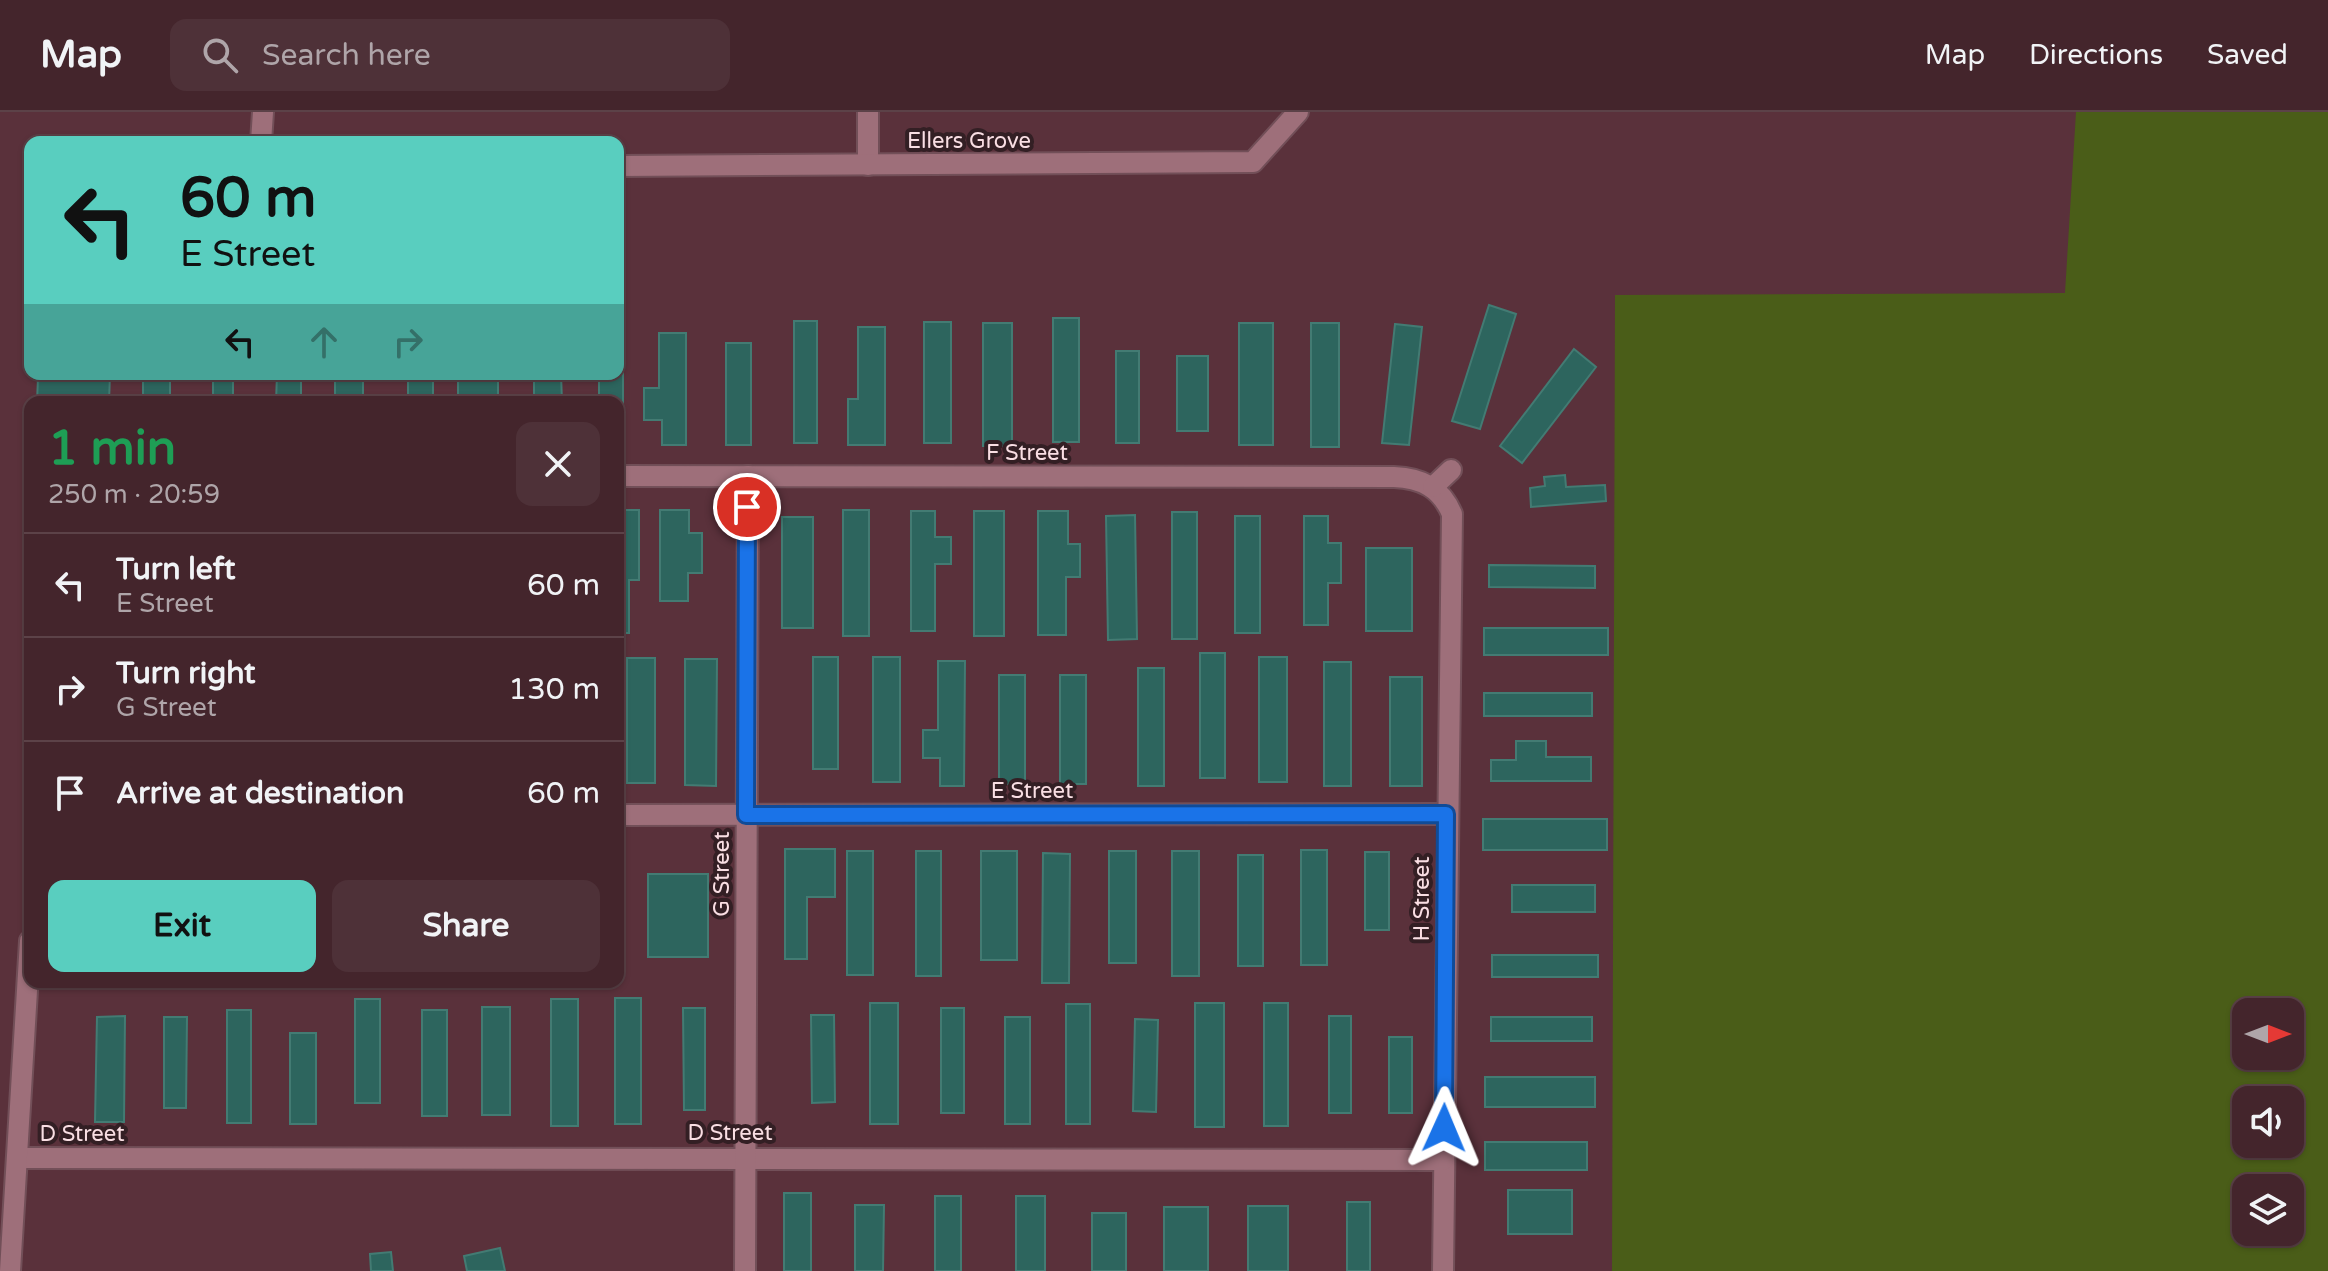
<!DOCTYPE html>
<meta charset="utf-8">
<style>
:root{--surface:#44252c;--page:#4e3138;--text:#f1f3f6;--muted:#afa5a9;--line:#5c4248;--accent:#59cebf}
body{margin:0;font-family:"Varela Round",sans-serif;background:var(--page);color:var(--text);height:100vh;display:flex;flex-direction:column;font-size:30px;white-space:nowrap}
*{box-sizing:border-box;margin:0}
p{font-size:26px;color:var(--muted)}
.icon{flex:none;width:44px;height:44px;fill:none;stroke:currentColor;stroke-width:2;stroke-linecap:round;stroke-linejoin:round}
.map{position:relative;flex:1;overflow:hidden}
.drawer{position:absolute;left:24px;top:284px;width:600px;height:592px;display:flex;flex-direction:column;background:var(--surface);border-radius:16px;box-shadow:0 2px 6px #0004,0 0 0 2px var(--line)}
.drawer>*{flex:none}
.top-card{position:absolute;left:24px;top:24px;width:600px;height:244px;border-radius:16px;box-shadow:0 2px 6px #0004,0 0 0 2px var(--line);background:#59cebf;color:#111;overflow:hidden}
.needle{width:52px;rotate:90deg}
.tools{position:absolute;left:2232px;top:886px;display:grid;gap:16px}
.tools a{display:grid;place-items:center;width:72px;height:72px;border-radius:16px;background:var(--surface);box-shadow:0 2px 6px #0004,0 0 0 2px var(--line);font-size:40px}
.pin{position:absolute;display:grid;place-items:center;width:68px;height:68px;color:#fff;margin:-34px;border:4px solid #fff;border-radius:50%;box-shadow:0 2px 8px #0007}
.me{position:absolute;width:88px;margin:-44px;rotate:1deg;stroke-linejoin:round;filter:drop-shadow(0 0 6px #0008)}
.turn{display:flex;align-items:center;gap:28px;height:168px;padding:0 24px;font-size:36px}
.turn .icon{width:104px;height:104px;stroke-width:2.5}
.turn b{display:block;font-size:56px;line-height:68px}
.lanes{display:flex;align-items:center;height:76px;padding:0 24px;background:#0003;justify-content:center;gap:40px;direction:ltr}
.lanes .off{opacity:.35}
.round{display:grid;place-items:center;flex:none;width:84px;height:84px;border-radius:16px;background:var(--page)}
.summary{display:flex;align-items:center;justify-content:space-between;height:136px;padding:0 24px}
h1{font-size:48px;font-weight:800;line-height:60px;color:#1e9e55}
.cta{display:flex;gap:16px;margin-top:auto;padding:16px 24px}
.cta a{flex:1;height:92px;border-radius:16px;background:var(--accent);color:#111;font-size:32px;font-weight:800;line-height:92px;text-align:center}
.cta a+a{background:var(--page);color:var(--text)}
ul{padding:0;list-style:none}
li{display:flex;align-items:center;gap:24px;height:104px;padding:0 24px;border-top:2px solid var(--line)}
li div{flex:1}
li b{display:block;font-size:30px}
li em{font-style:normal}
header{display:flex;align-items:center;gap:48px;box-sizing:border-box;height:112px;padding:0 40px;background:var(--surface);border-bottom:2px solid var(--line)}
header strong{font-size:38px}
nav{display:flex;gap:44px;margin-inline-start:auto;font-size:28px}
.search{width:560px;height:72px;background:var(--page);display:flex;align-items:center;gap:20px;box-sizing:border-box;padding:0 28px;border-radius:16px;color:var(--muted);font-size:30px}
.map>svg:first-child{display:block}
</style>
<header>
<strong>Map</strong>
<div class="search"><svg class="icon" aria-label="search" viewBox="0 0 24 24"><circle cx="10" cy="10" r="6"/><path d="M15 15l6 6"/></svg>Search here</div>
<nav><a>Map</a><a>Directions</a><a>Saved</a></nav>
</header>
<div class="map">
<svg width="2328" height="1159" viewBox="0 0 2328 1159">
<rect width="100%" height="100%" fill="#5a313b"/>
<path fill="#4a5d18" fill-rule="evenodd" d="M2076,0H2328V1159H1612L1615,183L2065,181ZM2246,900H2290V944H2246ZM2246,988H2290V1032H2246ZM2246,1076H2290V1120H2246Z"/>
<g fill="#2d655e" stroke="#437b73" stroke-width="2">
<polygon points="1489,193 1516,202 1480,317 1452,309"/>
<rect x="1053" y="206" width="26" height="124"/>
<rect x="794" y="209" width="23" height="122"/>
<rect x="924" y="210" width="27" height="121"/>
<rect x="983" y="211" width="29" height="123"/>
<rect x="1239" y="211" width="34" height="122"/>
<rect x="1311" y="211" width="28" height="124"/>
<polygon points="1395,212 1422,215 1409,333 1382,331"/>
<polygon points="858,215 885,215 885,333 848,333 848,287 858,287"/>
<polygon points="659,221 686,221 686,333 662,333 662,308 644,308 644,276 659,276"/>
<rect x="726" y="231" width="25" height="102"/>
<polygon points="1574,237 1596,255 1522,351 1500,334"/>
<rect x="1116" y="239" width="23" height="92"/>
<polygon points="618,244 623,244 623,331 618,331 618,290 599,290 599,262 618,262"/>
<rect x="1177" y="244" width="31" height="75"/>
<polygon points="65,262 110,262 109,290 37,290 38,266 65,266"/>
<rect x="143" y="262" width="27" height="28"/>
<rect x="213" y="262" width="20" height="28"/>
<polygon points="277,262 301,262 301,290 276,290"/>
<rect x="335" y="262" width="28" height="28"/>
<polygon points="408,262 433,262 433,290 379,290 379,286 408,286"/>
<polygon points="472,262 498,262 498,290 458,290 458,268 472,268"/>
<polygon points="534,262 561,262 562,290 534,290"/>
<polygon points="1565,363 1566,375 1605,373 1606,389 1531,395 1530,376 1545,374 1544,365"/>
<polygon points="618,398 639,398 639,468 629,468 629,521 618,521"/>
<polygon points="660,398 689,398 689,421 702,421 702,461 688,461 688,489 660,489"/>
<rect x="843" y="398" width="26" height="126"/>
<polygon points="911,399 935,399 935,425 951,425 951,452 935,452 935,519 911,519"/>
<rect x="974" y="399" width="30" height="125"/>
<polygon points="1038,399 1068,399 1068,432 1080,432 1080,465 1066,465 1066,523 1038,523"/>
<rect x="1172" y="400" width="25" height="127"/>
<polygon points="1135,403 1137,527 1108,528 1106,404"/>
<rect x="1235" y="404" width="25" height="117"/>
<polygon points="1304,404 1328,404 1328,431 1341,431 1341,471 1328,471 1328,513 1304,513"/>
<rect x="782" y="405" width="31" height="111"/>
<rect x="1366" y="436" width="46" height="83"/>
<polygon points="1489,453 1595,454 1595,476 1489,475"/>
<rect x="1484" y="516" width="124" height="27"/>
<rect x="1200" y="541" width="25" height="125"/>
<rect x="813" y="545" width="25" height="112"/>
<rect x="873" y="545" width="27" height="125"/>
<rect x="1259" y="545" width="28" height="125"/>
<rect x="627" y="546" width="28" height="125"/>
<polygon points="685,547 717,547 716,674 685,673"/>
<polygon points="938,549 965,549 964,674 940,674 940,646 923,646 923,618 938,618"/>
<rect x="1324" y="550" width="27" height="124"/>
<rect x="1138" y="556" width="26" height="118"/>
<rect x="999" y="563" width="26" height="109"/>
<rect x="1060" y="563" width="26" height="109"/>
<rect x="1390" y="565" width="32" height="109"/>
<rect x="1484" y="581" width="108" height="23"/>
<polygon points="1516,629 1546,629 1546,645 1591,645 1591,669 1491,669 1491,648 1516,648"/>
<rect x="1483" y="707" width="124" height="31"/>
<polygon points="785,737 835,737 835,785 807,785 807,847 785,847"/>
<rect x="618" y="738" width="6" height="126"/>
<rect x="1301" y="738" width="26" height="115"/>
<rect x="847" y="739" width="26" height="124"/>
<rect x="916" y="739" width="25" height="125"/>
<rect x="981" y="739" width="36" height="109"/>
<rect x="1109" y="739" width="27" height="112"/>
<rect x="1172" y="739" width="27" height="125"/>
<rect x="1365" y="740" width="24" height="78"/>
<polygon points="1043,741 1070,742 1069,871 1042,871"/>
<rect x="1238" y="743" width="25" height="111"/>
<rect x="648" y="762" width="60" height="83"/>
<rect x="1512" y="773" width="83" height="27"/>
<rect x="1492" y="843" width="106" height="22"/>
<rect x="615" y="886" width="26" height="126"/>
<rect x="355" y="887" width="25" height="104"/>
<rect x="551" y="887" width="27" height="127"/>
<rect x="870" y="891" width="28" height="121"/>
<rect x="1195" y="891" width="29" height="124"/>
<rect x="1264" y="891" width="24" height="123"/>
<rect x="1066" y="892" width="24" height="120"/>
<rect x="482" y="895" width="28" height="108"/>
<polygon points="683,896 705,896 705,998 684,998"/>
<rect x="941" y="896" width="23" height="105"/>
<rect x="227" y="898" width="24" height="113"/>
<rect x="422" y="898" width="25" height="106"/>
<polygon points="811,903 834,903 835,990 812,991"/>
<polygon points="125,904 124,1010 95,1010 97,905"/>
<rect x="1329" y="904" width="22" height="97"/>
<polygon points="164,905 187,905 186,996 164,996"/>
<rect x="1005" y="905" width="25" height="107"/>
<rect x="1491" y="905" width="101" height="24"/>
<polygon points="1135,907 1158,908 1156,1000 1133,999"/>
<rect x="290" y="921" width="26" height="91"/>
<rect x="1389" y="925" width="23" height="76"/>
<rect x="1485" y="965" width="110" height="30"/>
<rect x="1485" y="1030" width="102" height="28"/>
<rect x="1508" y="1078" width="64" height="44"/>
<rect x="784" y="1081" width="27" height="78"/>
<rect x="935" y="1084" width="26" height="75"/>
<rect x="1016" y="1084" width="29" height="75"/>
<rect x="1347" y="1090" width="23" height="69"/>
<polygon points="855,1093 884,1093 883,1159 855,1159"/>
<rect x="1248" y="1094" width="40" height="65"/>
<rect x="1164" y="1095" width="44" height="64"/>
<rect x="1092" y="1101" width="34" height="58"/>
<polygon points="500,1136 505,1159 467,1159 464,1144"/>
<polygon points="391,1140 393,1159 371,1159 370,1142"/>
</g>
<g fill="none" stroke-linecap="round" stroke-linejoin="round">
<g stroke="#724f58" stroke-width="24">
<g id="minor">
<polyline points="261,30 263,0"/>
<polyline points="868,53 868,0"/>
<polyline points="618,54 1253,50 1298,0"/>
<path d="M618,364L1394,365C1422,366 1441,376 1452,402L1443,1159"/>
<polyline points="1433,375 1451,358"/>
<polyline points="618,703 1446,702"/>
<polyline points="17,1046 1443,1048"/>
<polyline points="10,1159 30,829"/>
<polyline points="745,1159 748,364"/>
</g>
</g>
<use href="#minor" stroke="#9e6f7a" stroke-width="20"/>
</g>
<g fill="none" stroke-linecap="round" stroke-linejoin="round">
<g stroke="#114b97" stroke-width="20">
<polyline id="route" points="747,395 746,703 1446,702 1444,1016"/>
</g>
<use href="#route" stroke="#1a73e8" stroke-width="14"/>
</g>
<g text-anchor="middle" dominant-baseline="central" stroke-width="8" stroke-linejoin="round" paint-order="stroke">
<g font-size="22" fill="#f9dee3" stroke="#331f24">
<text x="969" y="29">Ellers Grove</text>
<text x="1027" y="341">F Street</text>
<text x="1032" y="679">E Street</text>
<text transform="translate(722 762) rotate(-90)">G Street</text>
<text transform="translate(1422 787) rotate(-90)">H Street</text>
<text x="730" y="1021">D Street</text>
<text x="82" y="1022">D Street</text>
</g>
</g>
</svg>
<div class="tools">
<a><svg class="needle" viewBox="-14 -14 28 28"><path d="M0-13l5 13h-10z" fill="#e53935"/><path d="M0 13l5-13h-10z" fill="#afa5a9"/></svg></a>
<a><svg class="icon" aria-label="sound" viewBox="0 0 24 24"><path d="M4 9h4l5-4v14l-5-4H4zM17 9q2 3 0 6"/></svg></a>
<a><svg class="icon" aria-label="layers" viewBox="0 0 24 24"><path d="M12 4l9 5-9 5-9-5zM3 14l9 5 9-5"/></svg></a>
</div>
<div class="pin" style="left:747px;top:395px;background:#d93025"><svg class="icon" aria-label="arrive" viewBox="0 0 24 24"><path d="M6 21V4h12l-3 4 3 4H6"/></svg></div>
<svg class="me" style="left:1444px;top:1016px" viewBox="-20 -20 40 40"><path d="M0-17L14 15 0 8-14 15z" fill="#1a73e8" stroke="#fff" stroke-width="4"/></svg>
<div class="top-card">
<div class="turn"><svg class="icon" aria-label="left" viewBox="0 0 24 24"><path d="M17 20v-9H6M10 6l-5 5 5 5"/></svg><div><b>60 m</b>E Street</div></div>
<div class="lanes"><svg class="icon" aria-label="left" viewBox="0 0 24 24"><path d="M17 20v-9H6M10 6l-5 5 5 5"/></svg><svg class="icon off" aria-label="ahead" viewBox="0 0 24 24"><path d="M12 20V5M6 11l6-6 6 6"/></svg><svg class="icon off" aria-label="right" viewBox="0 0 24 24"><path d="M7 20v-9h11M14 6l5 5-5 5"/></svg></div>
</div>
<section class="drawer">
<div class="summary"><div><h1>1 min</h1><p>250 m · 20:59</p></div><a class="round"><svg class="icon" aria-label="close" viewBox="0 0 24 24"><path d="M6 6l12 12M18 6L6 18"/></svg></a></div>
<ul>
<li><svg class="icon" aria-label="left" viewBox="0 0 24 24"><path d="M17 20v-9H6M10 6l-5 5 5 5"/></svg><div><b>Turn left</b><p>E Street</p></div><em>60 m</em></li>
<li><svg class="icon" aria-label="right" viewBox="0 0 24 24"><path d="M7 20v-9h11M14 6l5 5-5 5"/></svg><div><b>Turn right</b><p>G Street</p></div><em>130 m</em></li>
<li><svg class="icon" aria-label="arrive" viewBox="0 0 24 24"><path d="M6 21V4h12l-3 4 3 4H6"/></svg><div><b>Arrive at destination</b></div><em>60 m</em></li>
</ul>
<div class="cta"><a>Exit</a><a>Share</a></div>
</section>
</div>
